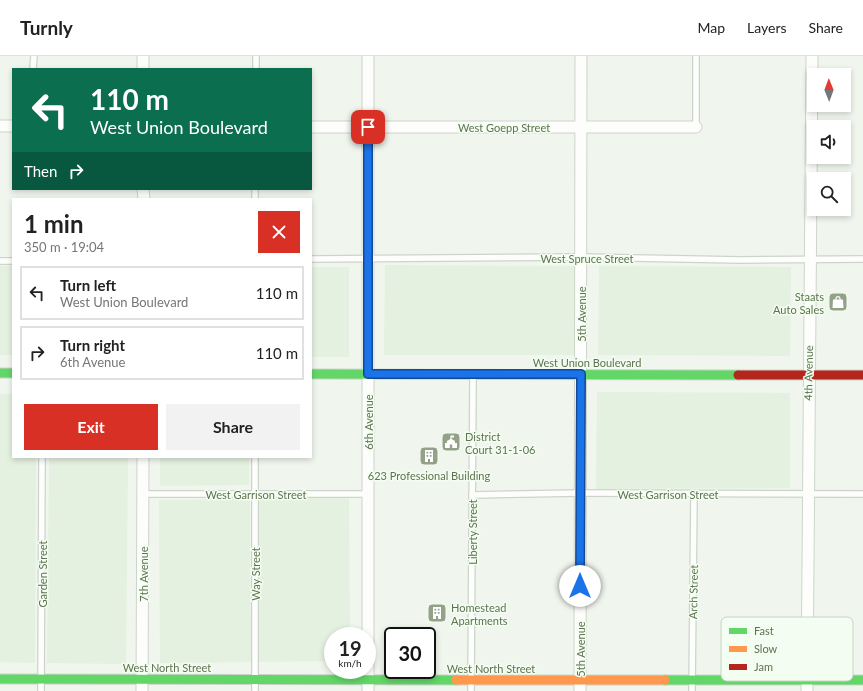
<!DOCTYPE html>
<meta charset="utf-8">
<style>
:root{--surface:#fff;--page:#f2f2f2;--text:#222;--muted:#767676;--line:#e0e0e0;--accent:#d93025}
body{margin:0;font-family:Lato,sans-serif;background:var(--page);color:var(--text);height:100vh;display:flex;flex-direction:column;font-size:15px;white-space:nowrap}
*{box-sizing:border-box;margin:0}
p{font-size:13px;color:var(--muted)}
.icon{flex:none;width:22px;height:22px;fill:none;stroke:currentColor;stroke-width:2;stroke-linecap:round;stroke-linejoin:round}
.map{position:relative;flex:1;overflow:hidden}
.side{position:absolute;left:12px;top:142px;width:300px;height:260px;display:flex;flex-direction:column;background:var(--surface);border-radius:0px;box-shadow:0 2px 6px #0003}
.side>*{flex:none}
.banner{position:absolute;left:12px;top:12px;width:300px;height:122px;border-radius:0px;box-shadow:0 2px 6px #0003;background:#0b6e4f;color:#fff;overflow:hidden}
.needle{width:26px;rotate:359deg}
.fabs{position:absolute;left:807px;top:12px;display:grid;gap:8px}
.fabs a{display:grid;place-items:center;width:44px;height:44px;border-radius:0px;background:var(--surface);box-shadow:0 2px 6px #0003;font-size:20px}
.speed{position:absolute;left:324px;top:571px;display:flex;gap:8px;font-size:20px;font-weight:700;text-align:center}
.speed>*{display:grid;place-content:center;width:52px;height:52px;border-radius:50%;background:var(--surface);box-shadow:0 2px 6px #0003;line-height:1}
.speed small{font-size:10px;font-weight:400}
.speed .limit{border:2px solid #111;border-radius:6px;background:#fff;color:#111}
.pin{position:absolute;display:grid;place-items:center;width:34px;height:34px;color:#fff;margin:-17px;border-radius:8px;box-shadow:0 2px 6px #0006}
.me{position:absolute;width:44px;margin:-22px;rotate:0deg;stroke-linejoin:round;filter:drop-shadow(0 0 3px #0008)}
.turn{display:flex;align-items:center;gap:14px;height:84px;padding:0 12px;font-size:18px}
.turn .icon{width:52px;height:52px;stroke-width:2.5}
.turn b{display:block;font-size:28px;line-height:34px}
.then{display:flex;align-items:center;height:38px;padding:0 12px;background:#0003;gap:8px;font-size:15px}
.round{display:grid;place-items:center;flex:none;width:42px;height:42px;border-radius:0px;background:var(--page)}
.overview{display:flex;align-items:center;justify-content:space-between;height:68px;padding:0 12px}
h1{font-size:24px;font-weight:700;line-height:30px}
.action{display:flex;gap:8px;margin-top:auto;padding:8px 12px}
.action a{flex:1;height:46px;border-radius:0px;background:var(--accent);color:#fff;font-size:16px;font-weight:700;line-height:46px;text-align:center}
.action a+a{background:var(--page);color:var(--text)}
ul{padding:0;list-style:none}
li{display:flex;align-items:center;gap:12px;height:54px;margin:0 8px 6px;padding:0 4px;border:2px solid var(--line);border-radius:0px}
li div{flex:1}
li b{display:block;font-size:15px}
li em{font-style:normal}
header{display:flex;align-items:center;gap:24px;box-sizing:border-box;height:56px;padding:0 20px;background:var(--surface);border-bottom:1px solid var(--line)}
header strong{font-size:19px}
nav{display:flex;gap:22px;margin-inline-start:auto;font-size:14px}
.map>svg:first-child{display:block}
</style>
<header>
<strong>Turnly</strong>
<nav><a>Map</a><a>Layers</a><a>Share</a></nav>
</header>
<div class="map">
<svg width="863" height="635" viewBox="0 0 863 635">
<rect width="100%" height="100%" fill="#f0f6ee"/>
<g fill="#e4f0e0">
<polygon points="385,209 577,210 576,299 384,299"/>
<rect x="0" y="210" width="13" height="89"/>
<polygon points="599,210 791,211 790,300 598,299"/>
<rect x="311" y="211" width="38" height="90"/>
<polygon points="597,336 790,337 790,432 596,433"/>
<polygon points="0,338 13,338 13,401 36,401 35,607 0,606"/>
<polygon points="49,401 128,401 126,608 47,607"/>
<polygon points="160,401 249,401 249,429 160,430"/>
<polygon points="258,442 349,442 350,580 333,580 333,605 259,606"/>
<polygon points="250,443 251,606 160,607 159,444"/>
</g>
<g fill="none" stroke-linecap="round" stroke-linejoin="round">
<g stroke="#cdd4cb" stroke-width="8">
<g id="lane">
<polyline points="696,0 696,71"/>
<polyline points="33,13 34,0"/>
<polyline points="256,13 256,0"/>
<polyline points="255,143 255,133"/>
<polyline points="311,203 581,201 741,204 863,203"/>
<polyline points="0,205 13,205"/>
<polyline points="143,438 368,438"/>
<polyline points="472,439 580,437 863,438"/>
<polyline points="41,635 42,401"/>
<polyline points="255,635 255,401"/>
<polyline points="471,635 473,319"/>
<polyline points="692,635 694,438"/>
</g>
</g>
<g stroke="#cdd4cb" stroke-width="13">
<g id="street">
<polyline points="143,0 143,13"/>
<polyline points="0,70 13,70"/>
<polyline points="311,71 696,71"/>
<polyline points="143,133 144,143"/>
<polyline points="142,635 143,401"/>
<polyline points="368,635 368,0"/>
<polyline points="580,635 581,0"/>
<polyline points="807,635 812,0"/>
</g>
</g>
<g stroke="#ccd3c8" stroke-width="11">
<g id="fast">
<polyline points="0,317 13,317"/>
<polyline points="311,318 738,319"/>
<polyline points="0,623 456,624"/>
<polyline points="665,624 863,624"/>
</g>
</g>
<g stroke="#ccd3c8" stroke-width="11">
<polyline id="slow" points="456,624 665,624"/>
</g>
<g stroke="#ccd3c8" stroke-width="11">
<polyline id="jam" points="738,319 863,319"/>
</g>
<use href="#lane" stroke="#fdfefc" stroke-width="5.5"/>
<use href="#street" stroke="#fdfefc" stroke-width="11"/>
<use href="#fast" stroke="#63d668" stroke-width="9"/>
<use href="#slow" stroke="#ff974d" stroke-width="9"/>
<use href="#jam" stroke="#b3261e" stroke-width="9"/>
</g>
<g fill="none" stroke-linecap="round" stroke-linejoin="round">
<g stroke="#114b97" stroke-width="10">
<polyline id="route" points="368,71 368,318 581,318 580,530"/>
</g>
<use href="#route" stroke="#1a73e8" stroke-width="7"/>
</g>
<defs>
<g id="shop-square" transform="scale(1)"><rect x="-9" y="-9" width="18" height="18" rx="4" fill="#92a187" stroke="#f3fdf1"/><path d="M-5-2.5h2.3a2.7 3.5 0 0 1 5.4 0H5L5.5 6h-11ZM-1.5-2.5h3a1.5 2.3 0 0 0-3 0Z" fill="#fff"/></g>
<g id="civic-square" transform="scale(1)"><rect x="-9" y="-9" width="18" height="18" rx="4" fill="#92a187" stroke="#f3fdf1"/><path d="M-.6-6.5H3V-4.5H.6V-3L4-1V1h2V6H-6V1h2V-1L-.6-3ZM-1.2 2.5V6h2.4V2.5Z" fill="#fff"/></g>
<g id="building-square" transform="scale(1)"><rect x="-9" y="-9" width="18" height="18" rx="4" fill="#92a187" stroke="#f3fdf1"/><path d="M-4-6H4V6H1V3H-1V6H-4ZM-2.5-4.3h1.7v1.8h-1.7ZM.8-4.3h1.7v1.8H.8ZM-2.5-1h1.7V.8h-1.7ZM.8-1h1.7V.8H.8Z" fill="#fff"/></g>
</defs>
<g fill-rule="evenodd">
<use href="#shop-square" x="838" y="246"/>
<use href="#civic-square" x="451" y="386"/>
<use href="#building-square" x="429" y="400"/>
<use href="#building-square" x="437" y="557"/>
</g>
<g text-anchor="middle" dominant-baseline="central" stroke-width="3" stroke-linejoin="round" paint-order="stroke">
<g font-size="11" fill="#5f7350" stroke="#f3fdf1">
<text x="504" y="71">West Goepp Street</text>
<text x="587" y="202">West Spruce Street</text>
<text transform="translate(581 258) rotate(-90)">5th Avenue</text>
<text x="587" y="306">West Union Boulevard</text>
<text transform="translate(808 317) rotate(-89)">4th Avenue</text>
<text transform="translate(368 366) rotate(-90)">6th Avenue</text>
<text x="256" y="438">West Garrison Street</text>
<text x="668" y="438">West Garrison Street</text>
<text transform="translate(472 476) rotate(-90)">Liberty Street</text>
<text transform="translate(42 518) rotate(-90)">Garden Street</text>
<text transform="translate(143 518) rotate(-90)">7th Avenue</text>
<text transform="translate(255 518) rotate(-90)">Way Street</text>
<text transform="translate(693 536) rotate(-89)">Arch Street</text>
<text transform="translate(580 593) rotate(-90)">5th Avenue</text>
<text x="167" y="611">West North Street</text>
<text x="491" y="612">West North Street</text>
</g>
<g font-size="11" fill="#5f7350" stroke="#f3fdf1" text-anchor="start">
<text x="824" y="240" text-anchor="end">Staats<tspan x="824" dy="13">Auto Sales</tspan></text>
<text x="465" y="380">District<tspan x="465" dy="13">Court 31-1-06</tspan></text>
<text x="429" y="419" text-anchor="middle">623 Professional Building</text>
<text x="451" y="551">Homestead<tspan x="451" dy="13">Apartments</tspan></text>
</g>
</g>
<rect x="721" y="561" width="132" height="64" rx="6" fill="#f3fdf1" stroke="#c7d4c1" stroke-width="1"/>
<rect x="729" y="572" width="18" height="6" fill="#63d668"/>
<rect x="729" y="590" width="18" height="6" fill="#ff974d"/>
<rect x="729" y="608" width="18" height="6" fill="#b3261e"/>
<g font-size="11" fill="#5f7350">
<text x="754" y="579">Fast</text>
<text x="754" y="597">Slow</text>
<text x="754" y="615">Jam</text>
</g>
</svg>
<div class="fabs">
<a><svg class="needle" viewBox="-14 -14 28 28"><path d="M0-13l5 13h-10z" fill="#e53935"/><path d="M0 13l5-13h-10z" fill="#767676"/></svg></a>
<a><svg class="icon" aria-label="sound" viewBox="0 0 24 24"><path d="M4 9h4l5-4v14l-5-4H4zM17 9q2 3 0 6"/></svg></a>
<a><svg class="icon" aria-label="search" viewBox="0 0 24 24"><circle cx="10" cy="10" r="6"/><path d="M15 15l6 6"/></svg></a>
</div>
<div class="speed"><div>19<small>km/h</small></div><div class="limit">30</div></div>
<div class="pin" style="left:368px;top:71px;background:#d93025"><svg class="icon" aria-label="arrive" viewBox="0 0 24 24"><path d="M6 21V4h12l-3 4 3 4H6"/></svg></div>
<svg class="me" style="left:580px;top:530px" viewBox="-20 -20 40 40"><circle r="19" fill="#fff"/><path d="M0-13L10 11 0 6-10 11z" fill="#1a73e8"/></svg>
<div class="banner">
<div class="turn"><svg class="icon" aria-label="left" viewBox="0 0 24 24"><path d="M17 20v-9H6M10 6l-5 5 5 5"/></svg><div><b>110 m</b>West Union Boulevard</div></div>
<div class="then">Then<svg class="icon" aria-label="right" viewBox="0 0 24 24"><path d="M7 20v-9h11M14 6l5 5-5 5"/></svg></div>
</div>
<section class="side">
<div class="overview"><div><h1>1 min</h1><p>350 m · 19:04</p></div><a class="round" style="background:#d93025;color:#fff"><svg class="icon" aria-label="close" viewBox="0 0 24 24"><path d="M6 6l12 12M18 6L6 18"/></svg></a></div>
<ul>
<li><svg class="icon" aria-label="left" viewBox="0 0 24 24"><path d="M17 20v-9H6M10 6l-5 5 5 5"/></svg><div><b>Turn left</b><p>West Union Boulevard</p></div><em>110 m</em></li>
<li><svg class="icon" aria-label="right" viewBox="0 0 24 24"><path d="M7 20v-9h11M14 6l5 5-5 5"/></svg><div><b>Turn right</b><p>6th Avenue</p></div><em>110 m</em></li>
</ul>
<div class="action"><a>Exit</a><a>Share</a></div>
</section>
</div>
